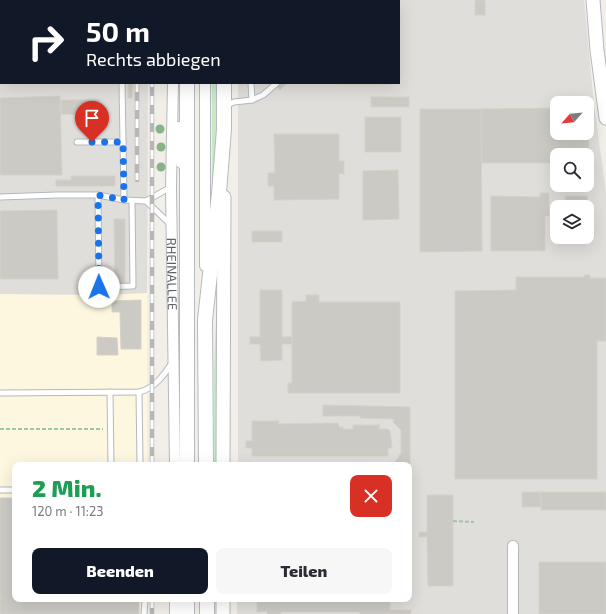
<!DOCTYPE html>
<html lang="de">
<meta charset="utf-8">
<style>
:root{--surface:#fff;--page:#f7f7f7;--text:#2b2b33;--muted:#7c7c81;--accent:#111827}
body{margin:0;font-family:"Exo 2",sans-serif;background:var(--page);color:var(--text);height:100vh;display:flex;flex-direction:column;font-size:15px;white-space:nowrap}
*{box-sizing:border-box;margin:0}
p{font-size:13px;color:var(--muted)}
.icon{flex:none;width:22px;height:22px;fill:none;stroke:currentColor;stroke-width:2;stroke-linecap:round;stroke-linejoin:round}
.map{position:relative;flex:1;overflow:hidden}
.details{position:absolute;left:12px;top:462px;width:400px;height:140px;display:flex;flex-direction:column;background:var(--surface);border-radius:8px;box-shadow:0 4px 16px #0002}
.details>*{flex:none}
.banner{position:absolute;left:0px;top:0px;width:400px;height:84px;box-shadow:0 4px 16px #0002;background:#111827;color:#fff;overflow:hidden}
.needle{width:26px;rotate:243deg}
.tools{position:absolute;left:550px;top:96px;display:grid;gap:8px}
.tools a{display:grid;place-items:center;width:44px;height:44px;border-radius:8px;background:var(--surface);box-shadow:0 4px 16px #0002;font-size:20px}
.pin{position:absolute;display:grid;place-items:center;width:34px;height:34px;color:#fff;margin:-41px -17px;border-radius:50% 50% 50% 0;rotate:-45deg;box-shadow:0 0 4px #0007}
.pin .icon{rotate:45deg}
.me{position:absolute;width:44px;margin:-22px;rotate:359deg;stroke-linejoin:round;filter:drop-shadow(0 0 3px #0008)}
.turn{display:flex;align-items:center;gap:14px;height:84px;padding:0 20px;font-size:18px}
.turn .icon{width:52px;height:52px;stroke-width:2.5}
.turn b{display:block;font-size:28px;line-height:34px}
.round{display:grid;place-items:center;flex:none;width:42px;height:42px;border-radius:8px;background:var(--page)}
.summary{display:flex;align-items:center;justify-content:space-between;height:68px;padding:0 20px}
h1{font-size:24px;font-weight:800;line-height:30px;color:#1e9e55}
.action{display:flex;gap:8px;margin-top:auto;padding:8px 20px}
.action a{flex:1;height:46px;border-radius:8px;background:var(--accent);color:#fff;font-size:16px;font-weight:800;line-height:46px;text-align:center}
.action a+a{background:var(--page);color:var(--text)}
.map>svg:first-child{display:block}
</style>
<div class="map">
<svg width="606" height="614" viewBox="0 0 606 614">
<rect width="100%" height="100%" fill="#f1efe8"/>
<polygon fill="#fef7e0" points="147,293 147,465 15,465 15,599 147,599 147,614 0,614 0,294 97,295"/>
<g fill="#e0deda" fill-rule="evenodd">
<polygon points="0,0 148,0 1,1 1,83 148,83 147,293 97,295 0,294"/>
<path d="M238,0H584L594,105L606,192V614H237V599H409V465H238V83H399V1ZM557,103H587V133H557ZM557,155H587V185H557ZM557,207H587V237H557Z"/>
</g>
<g fill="#c5e8c5">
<polygon points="212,83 217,83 217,167 212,230"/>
<polygon points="218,269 218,465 214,465 214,370"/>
</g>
<g fill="#cccac5" stroke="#d6d1c6">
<rect x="247" y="0" width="33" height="1"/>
<rect x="475" y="0" width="10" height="15"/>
<rect x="0" y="47" width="1" height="28"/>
<polygon points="128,83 133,83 132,98 128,98"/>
<polygon points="273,83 285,83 286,84 280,90"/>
<rect x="338" y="83" width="53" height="1"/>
<polygon points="60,96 62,175 0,175 0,98"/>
<rect x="371" y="97" width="38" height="10"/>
<polygon points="61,100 99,100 98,115 61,114"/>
<polygon points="557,108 557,133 587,133 587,108 588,108 589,152 586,155 557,155 557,163 482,163 481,109"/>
<polygon points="420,109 481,109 482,251 420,252"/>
<rect x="365" y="117" width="36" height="35"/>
<polygon points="274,134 339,134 339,161 344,161 344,174 339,173 339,199 274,200 274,186 268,186 268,173 275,173"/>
<polygon points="398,170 399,219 363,220 363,171"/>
<polygon points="71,176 115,176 115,186 56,186 56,180 71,180"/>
<polygon points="540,193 549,193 549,216 545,216 545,251 491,251 491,196 540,197"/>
<polygon points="565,196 587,196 589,215 587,215 587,207 565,207"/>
<polygon points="57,210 58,279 0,279 0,211"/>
<polygon points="114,219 125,219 125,283 115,283"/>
<rect x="252" y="231" width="30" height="11"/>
<rect x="566" y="237" width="21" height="2"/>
<polygon points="584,275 590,275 590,278 606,278 606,341 597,341 597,479 455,479 455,291 516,290 516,277 584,277"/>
<polygon points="260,290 282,290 282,337 292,337 292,344 282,344 282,360 261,361 260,344 250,344 250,337 260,337"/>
<polygon points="306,295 319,295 319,302 400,302 400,393 288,393 288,383 292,383 292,302 306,301"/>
<polygon points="141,300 141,349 121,349 120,312 112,312 112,301"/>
<polygon points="97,337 117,338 118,355 97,355"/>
<polygon points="323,405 410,407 410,464 393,465 401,453 401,430 393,422 394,419 360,418 360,416 323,416"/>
<polygon points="252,421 279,421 278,424 338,423 339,427 343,427 343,429 353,429 353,425 380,425 379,429 388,429 390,431 392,448 388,448 388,456 252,456 252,448 246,448 246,441 252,441"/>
<rect x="522" y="492" width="19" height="15"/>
<rect x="541" y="492" width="65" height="18"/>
<polygon points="427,495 453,495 453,586 428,586 427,537 419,537 419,532 427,532"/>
<polygon points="0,498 15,498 15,599 139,599 139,614 0,614"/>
<rect x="539" y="562" width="67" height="52"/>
<polygon points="257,599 390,599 390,610 411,610 411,614 360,614 360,612 281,612 281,614 268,614 266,611 257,612"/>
</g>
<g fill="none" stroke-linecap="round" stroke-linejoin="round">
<g stroke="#b5b8bc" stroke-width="7">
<g id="service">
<polyline points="244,0 244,1"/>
<polyline points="122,83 124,200"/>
<polyline points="251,83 252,100"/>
<polyline points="225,106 234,102 252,100 263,95 277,83"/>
<polyline points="77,142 123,142"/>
<polyline points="98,195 99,287 133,286 132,201"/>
<polyline points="0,197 57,195 98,195 124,200 146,201 171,187"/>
<polyline points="146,201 171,225"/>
<polyline points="110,392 111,465"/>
<polyline points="139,392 140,465"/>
<path d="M0,393L139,392C154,389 164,375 172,363"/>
<polyline points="0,490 15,490"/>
<polyline points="144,614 145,599"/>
</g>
</g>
<g stroke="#b5b8bc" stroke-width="12">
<g id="minor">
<polyline points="205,0 205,1"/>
<polyline points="173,1 173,0"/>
<path id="s1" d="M173,83L171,187L175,465"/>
<polyline points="205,83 205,266"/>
<polyline points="178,127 181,163"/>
<polyline points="513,546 513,614"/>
<polyline points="175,614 175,599"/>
</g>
</g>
<g stroke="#b5b8bc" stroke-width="15">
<g id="tertiary">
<polyline points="593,0 597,50 606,118"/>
<polyline points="223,465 224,197"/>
<polyline points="223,599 223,614"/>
</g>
</g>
<g stroke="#b6babf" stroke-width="16">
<g id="secondary">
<polyline points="224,0 224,1"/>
<polyline points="187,1 187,0"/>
<polyline points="187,465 187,83"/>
<polyline points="206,465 205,320 219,193 224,129 224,83"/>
<polyline points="207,599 207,614"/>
<polyline points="187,614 187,599"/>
</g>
</g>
<g stroke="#9cc7a9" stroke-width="2" stroke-dasharray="4 2" stroke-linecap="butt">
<polyline points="0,429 103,429"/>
<polyline points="453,521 474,522"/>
</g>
<use href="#service" stroke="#fff" stroke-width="5"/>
<use href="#minor" stroke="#fff" stroke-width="10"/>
<use href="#tertiary" stroke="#fff" stroke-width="13"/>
<use href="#secondary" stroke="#fff" stroke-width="14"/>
<g stroke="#b6b7b8" stroke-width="4.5">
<g id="rail">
<polyline points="152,0 152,1"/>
<polyline points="162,0 162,1"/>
<polyline points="137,1 137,0"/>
<polyline points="143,1 143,0"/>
<polyline points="137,83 137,180"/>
<polyline points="152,465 152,83"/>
<polyline points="152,599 152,614"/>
</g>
</g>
<use href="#rail" stroke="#fff" stroke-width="3" stroke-dasharray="9" stroke-linecap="butt"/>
</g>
<g fill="#89b387">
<circle cx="160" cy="129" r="4.5"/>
<circle cx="161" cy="147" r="4.5"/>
<circle cx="161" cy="167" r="4.5"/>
</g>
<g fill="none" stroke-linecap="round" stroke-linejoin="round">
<polyline stroke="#1a73e8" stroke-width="7" stroke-dasharray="0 12.6" points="92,142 123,142 124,200 98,195 99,287"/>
</g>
<g text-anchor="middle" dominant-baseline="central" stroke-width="3" stroke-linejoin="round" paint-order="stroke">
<g font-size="13" fill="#5f6368" stroke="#fff">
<text stroke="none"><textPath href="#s1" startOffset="191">RHEINALLEE</textPath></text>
</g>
</g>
</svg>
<div class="tools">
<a><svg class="needle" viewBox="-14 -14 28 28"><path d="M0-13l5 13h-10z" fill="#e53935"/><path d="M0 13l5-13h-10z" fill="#7c7c81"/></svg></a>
<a><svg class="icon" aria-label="search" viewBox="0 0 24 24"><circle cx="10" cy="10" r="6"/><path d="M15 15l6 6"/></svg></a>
<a><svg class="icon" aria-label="layers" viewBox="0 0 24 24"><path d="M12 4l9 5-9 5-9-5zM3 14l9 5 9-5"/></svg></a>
</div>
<div class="pin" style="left:92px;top:142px;background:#d93025"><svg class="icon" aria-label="arrive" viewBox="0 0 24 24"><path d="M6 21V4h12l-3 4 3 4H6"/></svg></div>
<svg class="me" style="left:99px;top:287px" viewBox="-20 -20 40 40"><circle r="19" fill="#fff"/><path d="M0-13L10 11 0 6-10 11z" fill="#1a73e8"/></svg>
<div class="banner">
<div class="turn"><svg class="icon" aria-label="right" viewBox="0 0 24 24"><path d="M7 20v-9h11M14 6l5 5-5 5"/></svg><div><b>50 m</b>Rechts abbiegen</div></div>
</div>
<section class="details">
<div class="summary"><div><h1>2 Min.</h1><p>120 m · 11:23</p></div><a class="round" style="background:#d93025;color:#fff"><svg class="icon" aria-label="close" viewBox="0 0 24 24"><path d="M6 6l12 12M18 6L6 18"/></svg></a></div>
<div class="action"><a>Beenden</a><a>Teilen</a></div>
</section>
</div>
